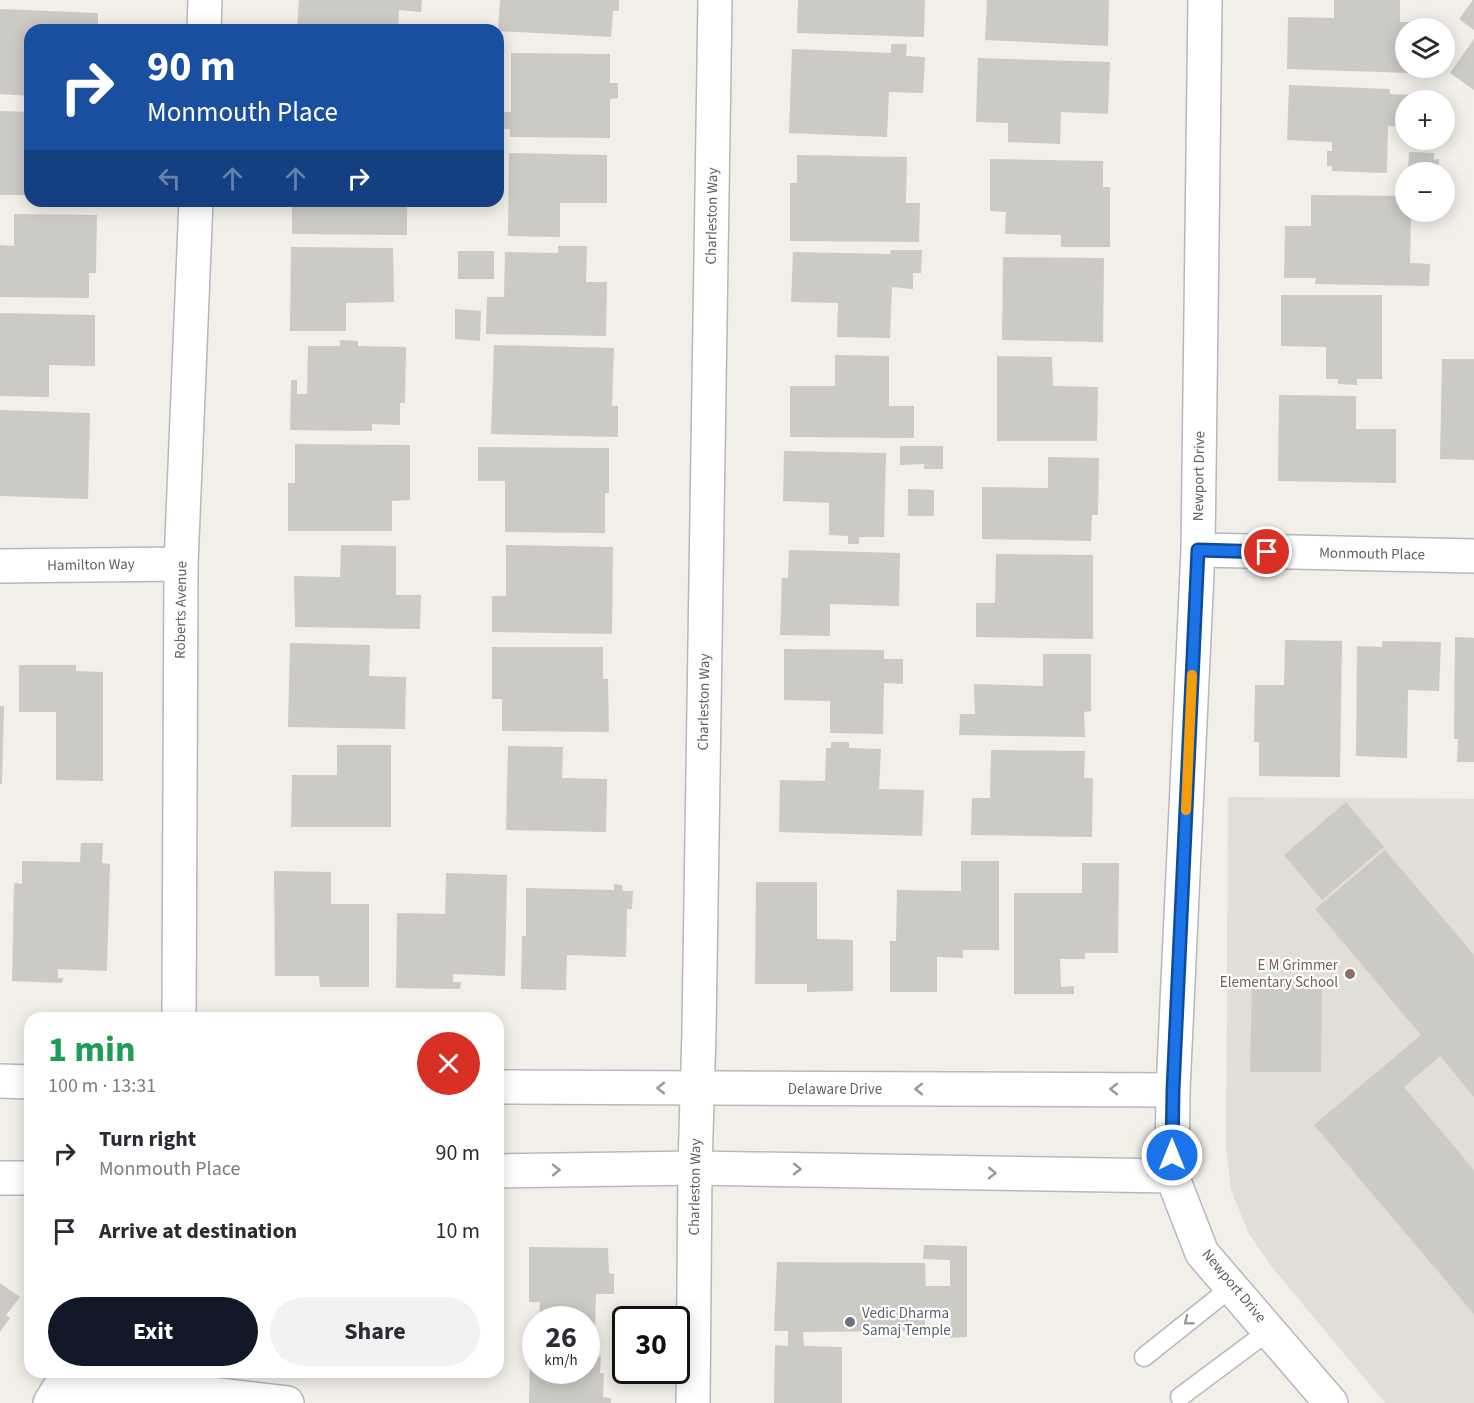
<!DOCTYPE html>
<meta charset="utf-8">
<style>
:root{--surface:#fff;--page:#f2f2f3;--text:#2b2b33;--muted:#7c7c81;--accent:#111827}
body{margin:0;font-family:"Source Sans 3",sans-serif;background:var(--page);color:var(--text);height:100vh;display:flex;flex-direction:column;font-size:22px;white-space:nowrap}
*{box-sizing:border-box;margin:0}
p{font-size:20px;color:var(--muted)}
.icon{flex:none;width:33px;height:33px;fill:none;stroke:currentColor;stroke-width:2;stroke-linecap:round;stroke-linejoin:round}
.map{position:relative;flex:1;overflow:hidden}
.panel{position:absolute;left:24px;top:1012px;width:480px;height:366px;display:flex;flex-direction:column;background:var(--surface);border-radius:18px;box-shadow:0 3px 15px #0003}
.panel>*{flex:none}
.hud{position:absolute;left:24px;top:24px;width:480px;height:183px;border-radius:18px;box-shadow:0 3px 15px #0003;background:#1a4fa0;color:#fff;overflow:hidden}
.tools{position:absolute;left:1395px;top:18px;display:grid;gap:12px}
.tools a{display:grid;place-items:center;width:60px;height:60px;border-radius:50%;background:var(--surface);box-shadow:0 3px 15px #0003;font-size:30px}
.speed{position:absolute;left:522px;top:1306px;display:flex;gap:12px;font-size:30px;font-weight:700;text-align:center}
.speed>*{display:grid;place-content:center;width:78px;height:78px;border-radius:50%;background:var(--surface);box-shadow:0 3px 15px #0003;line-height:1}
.speed small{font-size:15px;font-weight:400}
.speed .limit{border:3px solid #111;border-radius:9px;background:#fff;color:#111}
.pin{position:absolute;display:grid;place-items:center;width:51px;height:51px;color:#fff;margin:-26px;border:3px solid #fff;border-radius:50%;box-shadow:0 2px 6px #0007}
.me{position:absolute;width:66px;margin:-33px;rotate:0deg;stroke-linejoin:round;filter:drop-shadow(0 0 4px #0008)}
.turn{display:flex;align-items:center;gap:21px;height:126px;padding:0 24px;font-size:27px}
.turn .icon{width:78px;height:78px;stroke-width:2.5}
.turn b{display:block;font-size:42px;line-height:51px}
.lanes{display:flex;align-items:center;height:57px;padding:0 24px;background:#0003;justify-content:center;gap:30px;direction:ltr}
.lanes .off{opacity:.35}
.round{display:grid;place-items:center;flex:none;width:63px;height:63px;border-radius:32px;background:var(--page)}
.headline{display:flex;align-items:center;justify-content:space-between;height:102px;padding:0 24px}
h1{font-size:36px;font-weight:700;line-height:45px;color:#1e9e55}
.cta{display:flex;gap:12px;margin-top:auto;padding:12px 24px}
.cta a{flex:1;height:69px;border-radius:36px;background:var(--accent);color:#fff;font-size:24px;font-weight:700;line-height:69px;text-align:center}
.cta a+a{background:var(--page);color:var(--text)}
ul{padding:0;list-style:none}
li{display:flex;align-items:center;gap:18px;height:78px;padding:0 24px}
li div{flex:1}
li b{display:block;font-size:22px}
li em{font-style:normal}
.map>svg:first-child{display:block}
</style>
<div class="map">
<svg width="1474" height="1403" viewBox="0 0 1474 1403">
<rect width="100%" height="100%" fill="#f1efe8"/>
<polygon fill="#e1ded6" points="1228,797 1474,799 1474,1403 1385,1403 1272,1267 1249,1234 1231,1190 1226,1148"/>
<g fill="#cccac5">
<polygon points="299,0 422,0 421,12 399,10 398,30 297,28"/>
<polygon points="500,0 619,0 619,11 613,11 611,37 498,31"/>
<polygon points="798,0 925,0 924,37 797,33"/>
<polygon points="987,0 1109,0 1108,46 985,40"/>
<polygon points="1334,0 1400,0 1400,22 1412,22 1412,28 1406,28 1406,68 1411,68 1411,73 1287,69 1288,17 1334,18"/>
<polygon points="1473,0 1474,0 1474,30 1459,19"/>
<polygon points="0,9 98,13 98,30 30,30 30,96 0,94"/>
<polygon points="1474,39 1474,90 1450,73"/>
<polygon points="891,44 907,44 906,56 925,57 923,93 889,92 887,137 789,133 792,49 891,53"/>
<polygon points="511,53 610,54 610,83 618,83 618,98 610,99 610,138 510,137 510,129 503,129 502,112 511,112"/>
<polygon points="978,58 1110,62 1108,114 1061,112 1060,144 1008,142 1008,123 976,122"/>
<polygon points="1289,85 1390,89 1390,94 1413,95 1413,100 1406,100 1406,127 1388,126 1387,173 1332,171 1332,166 1327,166 1327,151 1332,151 1332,142 1287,140"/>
<polygon points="0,111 30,112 30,195 0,195"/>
<polygon points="1409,152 1434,153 1434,160 1439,159 1438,172 1408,172"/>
<polygon points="509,153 607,155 607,203 560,203 560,237 508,236"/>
<polygon points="797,155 907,157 906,203 920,203 919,242 790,241 790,183 797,183"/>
<polygon points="990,159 1103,161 1103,187 1110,187 1110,247 1061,247 1061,235 1005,234 1006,212 990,211"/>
<polygon points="1311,195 1406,196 1406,212 1411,212 1410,263 1430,264 1429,286 1315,284 1316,278 1284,278 1285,226 1311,226"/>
<polygon points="292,201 407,201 407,235 292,234"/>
<polygon points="14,214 97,215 96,273 89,273 89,298 0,297 0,245 14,246"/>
<polygon points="558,246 587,246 586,282 607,282 606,336 486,334 487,297 504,297 505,252 558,253"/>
<polygon points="291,247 393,248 394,302 346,303 346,331 290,331"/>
<polygon points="891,250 922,250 921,273 913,273 913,289 892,287 890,338 837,337 838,303 791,302 793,252 890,254"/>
<rect x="458" y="251" width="36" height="28"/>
<polygon points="1003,257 1104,258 1103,342 1002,340"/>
<polygon points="1281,295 1382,295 1382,379 1357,379 1357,385 1338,384 1338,379 1326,379 1326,347 1281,346"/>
<polygon points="455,309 481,311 480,341 455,339"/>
<polygon points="0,313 95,315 95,366 49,365 49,397 0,396"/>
<polygon points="340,340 358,341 358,346 406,347 405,403 400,403 400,425 372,424 372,431 290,430 291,380 297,380 297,394 307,394 308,346 340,346"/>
<polygon points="494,345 614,348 612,406 618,406 618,437 491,434"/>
<polygon points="835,355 889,356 889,406 914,406 914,438 790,437 790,386 835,386"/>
<polygon points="997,356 1052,357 1053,386 1098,387 1097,441 997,441"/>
<polygon points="1442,359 1474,359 1474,460 1440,459"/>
<polygon points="1279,395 1356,396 1356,429 1396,429 1396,483 1278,481"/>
<polygon points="0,410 90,413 88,499 0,496"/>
<polygon points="295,444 410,445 410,500 392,501 392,531 288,531 288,483 295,483"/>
<polygon points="900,446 943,446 943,469 924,469 924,464 900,465"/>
<polygon points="478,447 609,448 609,493 605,493 605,533 505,532 505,481 478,481"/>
<polygon points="784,451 886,453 884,537 859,537 859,544 848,544 848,536 829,535 829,503 783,501"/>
<polygon points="1048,457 1099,458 1098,515 1092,515 1091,541 982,539 982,487 1048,488"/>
<polygon points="908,489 934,490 934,516 908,516"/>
<polygon points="341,545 396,546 396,595 421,595 420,629 295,627 294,576 340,577"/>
<polygon points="506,545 613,547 612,634 492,632 492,596 506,596"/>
<polygon points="789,550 900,553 899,606 830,604 830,636 780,635 782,578 788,578"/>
<polygon points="996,554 1093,555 1093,639 976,637 976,603 995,603"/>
<polygon points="1455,637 1474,638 1474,762 1457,762 1458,739 1454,739"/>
<polygon points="1285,640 1342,641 1340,777 1259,776 1259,742 1254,742 1255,685 1284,685"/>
<polygon points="1382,641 1441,642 1439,691 1408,690 1407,758 1356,756 1357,646 1382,647"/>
<polygon points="290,643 370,645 369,676 406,677 405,729 288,727"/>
<polygon points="492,647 603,647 603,679 608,679 609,732 502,731 502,699 492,699"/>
<polygon points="784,649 884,650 884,659 903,659 903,684 884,683 883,734 830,733 830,701 784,700"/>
<polygon points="1043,654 1091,654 1091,711 1084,712 1085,737 959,735 960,714 975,714 974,684 1043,686"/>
<polygon points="19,665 76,665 76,671 103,672 103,781 56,780 56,712 19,712"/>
<polygon points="0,706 4,706 2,784 0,784"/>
<polygon points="831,742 849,742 849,748 881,749 879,789 924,790 922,836 779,832 780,780 825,781 826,748 831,748"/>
<polygon points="337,745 391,745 391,827 291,827 292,775 337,775"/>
<polygon points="508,746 563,747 562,778 607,779 606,832 506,830"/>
<polygon points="991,750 1085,751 1084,778 1093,778 1092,837 971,835 972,798 990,798"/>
<polygon points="1346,802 1384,847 1322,900 1284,855"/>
<polygon points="81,843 103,843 102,863 110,864 107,971 58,969 58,978 63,978 62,983 12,981 14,883 22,884 22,861 80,862"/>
<polygon points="1385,850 1474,955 1474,1097 1440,1056 1404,1087 1474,1170 1474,1314 1314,1125 1421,1035 1315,909"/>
<polygon points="961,861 999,861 999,950 963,950 963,958 937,957 937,992 890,992 890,941 896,941 897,890 961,891"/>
<polygon points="1082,863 1119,863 1118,953 1085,953 1085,959 1060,959 1061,987 1074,986 1074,994 1014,994 1014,893 1082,893"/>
<polygon points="274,871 331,872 331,904 369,904 369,987 320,987 319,976 275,976"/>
<polygon points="446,873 507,875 505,976 453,974 453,982 461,982 460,989 396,988 397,913 445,914"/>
<polygon points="756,882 817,882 817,939 853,940 853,991 807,992 807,984 755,984"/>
<polygon points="614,884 622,885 623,891 633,891 632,909 627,909 626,957 567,955 566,990 521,989 522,936 526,936 526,888 614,890"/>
<polygon points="1252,979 1322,980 1321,1072 1250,1072"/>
<polygon points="924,1245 967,1246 967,1337 950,1338 951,1313 925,1313 925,1331 803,1332 804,1346 842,1347 842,1403 774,1403 775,1345 788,1346 788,1331 774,1331 777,1262 925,1263 926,1286 950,1286 950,1260 923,1259"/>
<polygon points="529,1247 608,1248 609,1273 614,1274 614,1294 596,1294 595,1332 586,1332 586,1320 539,1320 540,1302 529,1302"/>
<polygon points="0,1283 20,1297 6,1315 10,1318 0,1332"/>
<polygon points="530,1354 536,1355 536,1371 586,1371 586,1356 601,1357 600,1373 604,1373 603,1397 611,1398 611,1403 529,1403"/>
</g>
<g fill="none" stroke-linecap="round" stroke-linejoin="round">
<g stroke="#b5b8bc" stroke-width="21">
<g id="lane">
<polyline points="1144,1357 1233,1286"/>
<polyline points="1180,1397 1270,1330"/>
</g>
</g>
<g stroke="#b5b8bc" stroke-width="36">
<g id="street">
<polyline points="1205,0 1198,550 1173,1090 1172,1176 1202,1253 1331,1403"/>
<polyline points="204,30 205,0"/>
<polyline points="1198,550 1474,556"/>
<polyline points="0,566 181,564"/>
<polyline points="179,1018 181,564 196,201"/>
<polyline points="50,1403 58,1390 202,1393 287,1403"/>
<polyline points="693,1403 695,1168 699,1031 715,0"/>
</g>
</g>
<g stroke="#b6babf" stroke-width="36">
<g id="secondary">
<polyline points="0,1081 30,1082"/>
<polyline points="498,1087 1173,1090"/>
<polyline points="498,1171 695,1168 1172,1176"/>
<polyline points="0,1178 30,1178"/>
</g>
</g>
<use href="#lane" stroke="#fff" stroke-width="18"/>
<use href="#street" stroke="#fff" stroke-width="33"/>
<use href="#secondary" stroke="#fff" stroke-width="33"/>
</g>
<defs><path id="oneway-chevron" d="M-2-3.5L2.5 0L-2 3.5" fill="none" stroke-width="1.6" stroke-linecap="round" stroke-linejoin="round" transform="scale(1.5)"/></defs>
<g stroke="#979a9d">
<use href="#oneway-chevron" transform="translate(661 1088) rotate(-180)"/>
<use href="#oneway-chevron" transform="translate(919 1089) rotate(-180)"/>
<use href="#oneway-chevron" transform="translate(1114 1089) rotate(-180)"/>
<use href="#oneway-chevron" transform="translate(797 1169) rotate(1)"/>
<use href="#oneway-chevron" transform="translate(556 1170) rotate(-1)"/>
<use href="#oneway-chevron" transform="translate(992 1173) rotate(1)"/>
<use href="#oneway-chevron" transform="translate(1188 1321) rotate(141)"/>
</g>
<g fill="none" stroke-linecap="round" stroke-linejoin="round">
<g stroke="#114b97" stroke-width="15">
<polyline id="route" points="1172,1155 1173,1090 1198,550 1267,552"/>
</g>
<use href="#route" stroke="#1a73e8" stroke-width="10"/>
<polyline stroke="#f59e0b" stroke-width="10" points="1186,810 1192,675"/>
</g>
<circle fill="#8d6e63" stroke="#fff" stroke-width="2" cx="1350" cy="974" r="6"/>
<circle fill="#6b7280" stroke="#fff" stroke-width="2" cx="850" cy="1322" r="6"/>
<g text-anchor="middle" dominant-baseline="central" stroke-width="4.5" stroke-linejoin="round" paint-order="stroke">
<g font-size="15" fill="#5f6368" stroke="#fff">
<text transform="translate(712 216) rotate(-89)">Charleston Way</text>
<text transform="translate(1199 476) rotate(-89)">Newport Drive</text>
<text transform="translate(1372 554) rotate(1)">Monmouth Place</text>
<text transform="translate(91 565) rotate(-1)">Hamilton Way</text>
<text transform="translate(181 610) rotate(-89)">Roberts Avenue</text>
<text transform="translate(704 702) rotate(-89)">Charleston Way</text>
<text x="835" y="1089">Delaware Drive</text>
<text transform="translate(695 1187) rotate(-89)">Charleston Way</text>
<text transform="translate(1234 1286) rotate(50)">Newport Drive</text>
</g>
<g font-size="15" fill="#785e54" stroke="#fff" text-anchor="end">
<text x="1338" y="965">E M Grimmer<tspan x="1338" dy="17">Elementary School</tspan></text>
</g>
<g font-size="15" fill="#5b616d" stroke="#fff" text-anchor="start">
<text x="862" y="1313">Vedic Dharma<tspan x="862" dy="17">Samaj Temple</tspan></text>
</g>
</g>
</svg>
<div class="tools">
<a><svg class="icon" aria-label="layers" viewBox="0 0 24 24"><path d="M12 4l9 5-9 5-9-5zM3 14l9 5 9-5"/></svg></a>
<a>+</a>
<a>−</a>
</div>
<div class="speed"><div>26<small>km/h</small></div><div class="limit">30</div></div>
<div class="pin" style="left:1267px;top:552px;background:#d93025"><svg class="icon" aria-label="arrive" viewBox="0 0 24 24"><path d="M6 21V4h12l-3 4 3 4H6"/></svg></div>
<svg class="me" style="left:1172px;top:1155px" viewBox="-20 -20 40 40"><circle r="17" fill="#1a73e8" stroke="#fff" stroke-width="3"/><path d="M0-11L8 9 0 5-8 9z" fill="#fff"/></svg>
<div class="hud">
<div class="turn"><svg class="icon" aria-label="right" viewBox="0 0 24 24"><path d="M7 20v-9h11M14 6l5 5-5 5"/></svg><div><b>90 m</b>Monmouth Place</div></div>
<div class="lanes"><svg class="icon off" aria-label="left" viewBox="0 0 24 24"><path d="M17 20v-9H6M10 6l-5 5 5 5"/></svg><svg class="icon off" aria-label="ahead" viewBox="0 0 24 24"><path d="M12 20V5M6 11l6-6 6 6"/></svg><svg class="icon off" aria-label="ahead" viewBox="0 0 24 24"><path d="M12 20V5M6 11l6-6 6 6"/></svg><svg class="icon" aria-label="right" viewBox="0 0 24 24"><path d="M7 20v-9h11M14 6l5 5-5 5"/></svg></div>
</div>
<section class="panel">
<div class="headline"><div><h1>1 min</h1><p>100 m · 13:31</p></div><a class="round" style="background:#d93025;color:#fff"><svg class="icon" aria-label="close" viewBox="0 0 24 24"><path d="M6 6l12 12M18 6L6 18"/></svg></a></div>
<ul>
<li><svg class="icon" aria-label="right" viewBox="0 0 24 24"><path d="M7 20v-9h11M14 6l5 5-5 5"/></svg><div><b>Turn right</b><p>Monmouth Place</p></div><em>90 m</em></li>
<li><svg class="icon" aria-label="arrive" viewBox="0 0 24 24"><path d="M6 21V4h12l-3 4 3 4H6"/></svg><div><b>Arrive at destination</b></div><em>10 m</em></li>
</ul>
<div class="cta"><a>Exit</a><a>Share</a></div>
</section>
</div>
